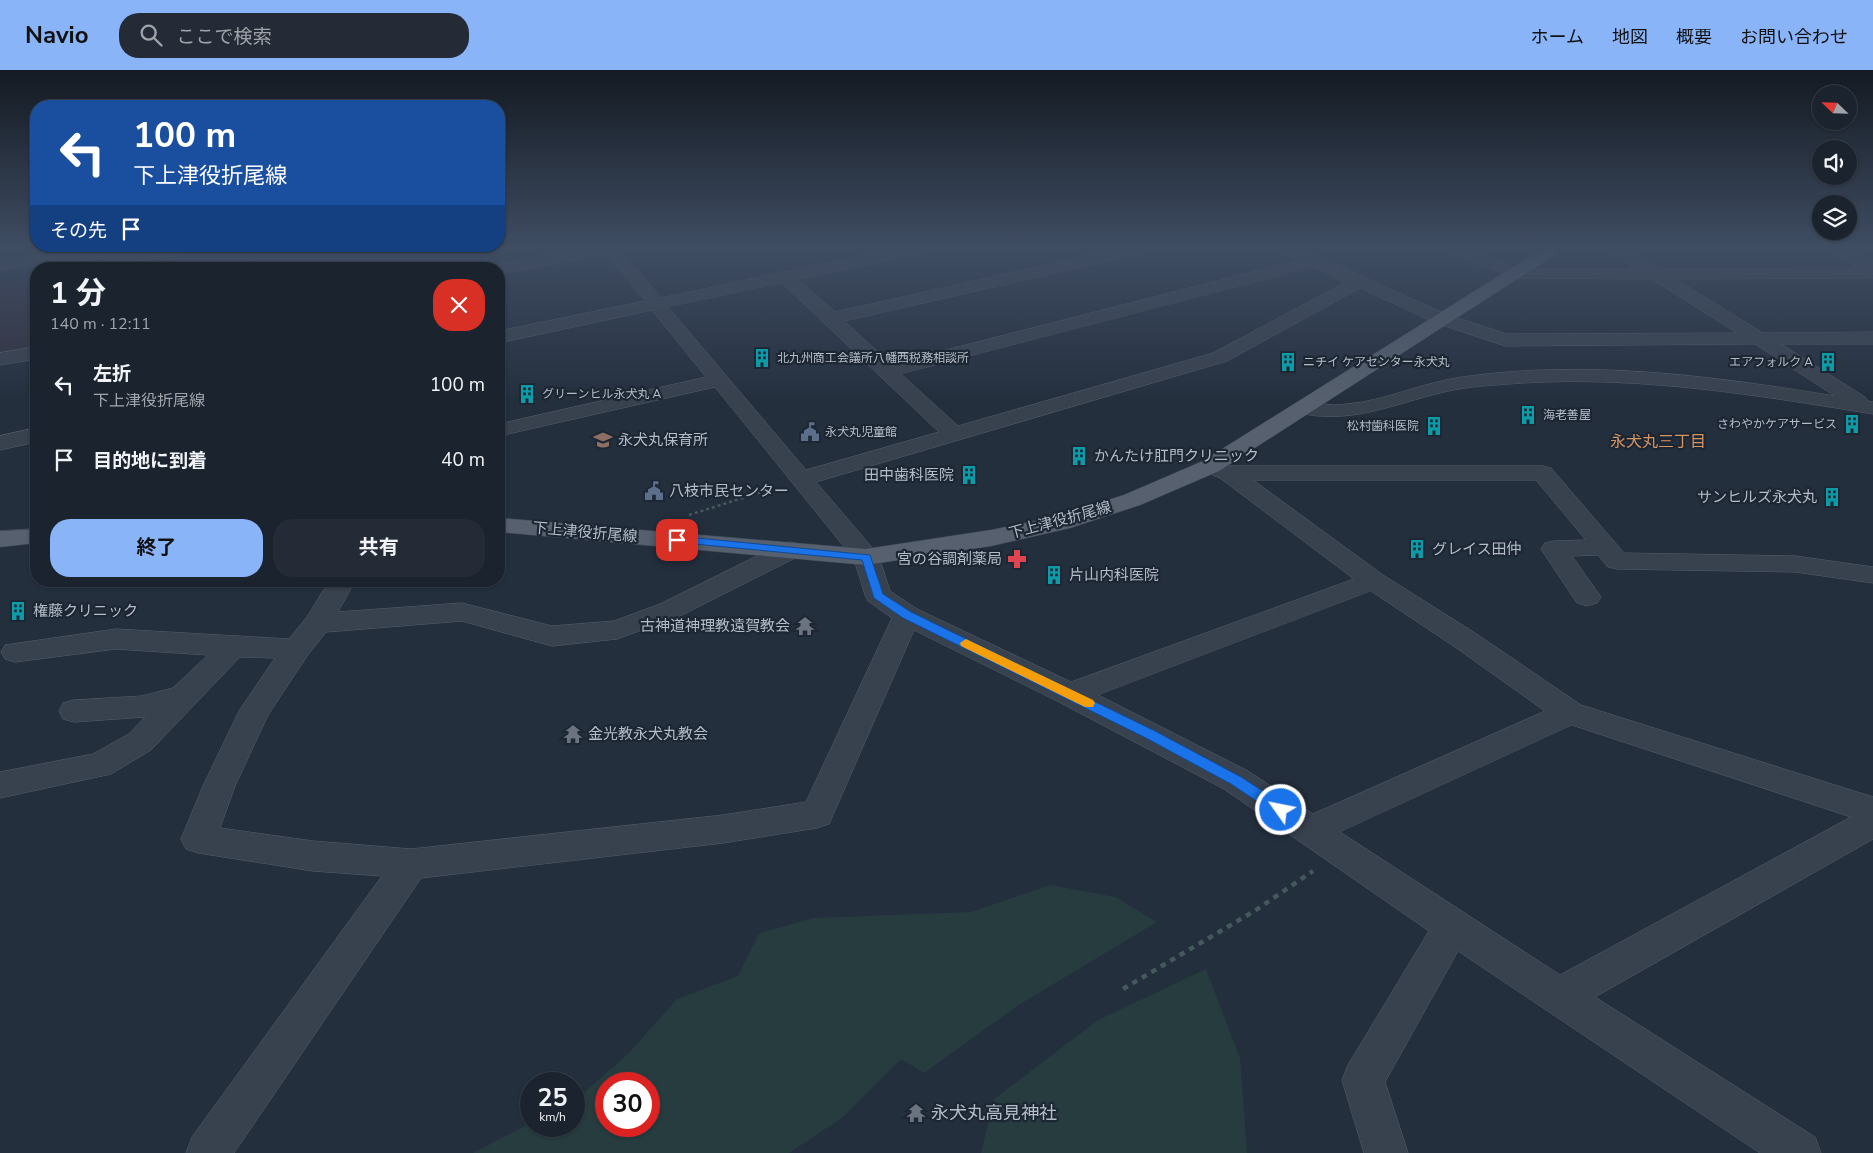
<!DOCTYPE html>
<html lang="ja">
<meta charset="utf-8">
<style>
:root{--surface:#1b232e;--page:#242b36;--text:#f1f3f6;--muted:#a0a4aa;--line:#39404a;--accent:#8ab4f8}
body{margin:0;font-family:"Nunito Sans","Noto Sans JP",sans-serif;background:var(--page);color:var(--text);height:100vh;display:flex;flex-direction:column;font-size:19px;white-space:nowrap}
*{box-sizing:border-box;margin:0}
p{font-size:16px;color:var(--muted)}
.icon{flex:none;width:28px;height:28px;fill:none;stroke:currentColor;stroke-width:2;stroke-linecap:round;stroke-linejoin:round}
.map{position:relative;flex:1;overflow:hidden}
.details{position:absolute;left:30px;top:192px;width:475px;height:325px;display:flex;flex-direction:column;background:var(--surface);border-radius:20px;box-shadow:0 1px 4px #0004,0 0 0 1px var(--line)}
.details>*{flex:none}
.banner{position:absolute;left:30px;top:30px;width:475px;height:152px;border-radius:20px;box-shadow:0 1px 4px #0004,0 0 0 1px var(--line);background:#1a4fa0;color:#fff;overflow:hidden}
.needle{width:32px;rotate:293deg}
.buttons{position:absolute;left:1812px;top:15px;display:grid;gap:10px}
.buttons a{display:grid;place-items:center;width:45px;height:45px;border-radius:50%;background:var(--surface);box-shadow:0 1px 4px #0004,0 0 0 1px var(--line);font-size:25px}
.speed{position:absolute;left:520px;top:1002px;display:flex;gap:10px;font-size:25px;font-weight:700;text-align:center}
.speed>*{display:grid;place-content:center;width:65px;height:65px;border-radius:50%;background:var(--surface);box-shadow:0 1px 4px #0004,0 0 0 1px var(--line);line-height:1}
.speed small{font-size:12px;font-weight:400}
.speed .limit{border:8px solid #d22;background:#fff;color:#111}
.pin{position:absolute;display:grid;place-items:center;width:42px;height:42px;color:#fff;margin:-21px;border-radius:10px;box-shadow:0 2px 8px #0006}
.me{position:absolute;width:55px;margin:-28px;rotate:303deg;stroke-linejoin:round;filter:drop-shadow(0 0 4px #0008)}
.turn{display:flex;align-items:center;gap:18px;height:105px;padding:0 20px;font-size:22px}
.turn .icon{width:65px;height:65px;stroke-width:2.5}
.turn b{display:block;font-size:35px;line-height:42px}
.then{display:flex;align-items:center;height:48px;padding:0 20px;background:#0003;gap:10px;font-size:19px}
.round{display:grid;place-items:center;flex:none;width:52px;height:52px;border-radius:20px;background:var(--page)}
.head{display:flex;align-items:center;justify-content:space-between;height:85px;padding:0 20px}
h1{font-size:30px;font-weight:700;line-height:38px}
.cta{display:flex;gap:10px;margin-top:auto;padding:10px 20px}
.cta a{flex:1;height:58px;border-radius:20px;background:var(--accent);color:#111;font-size:20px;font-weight:700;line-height:58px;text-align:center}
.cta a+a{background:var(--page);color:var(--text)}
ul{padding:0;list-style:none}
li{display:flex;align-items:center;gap:15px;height:75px;padding:0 20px}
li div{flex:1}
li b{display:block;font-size:19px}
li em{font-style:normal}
header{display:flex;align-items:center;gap:30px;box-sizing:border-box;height:70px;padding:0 25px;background:var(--accent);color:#111}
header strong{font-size:24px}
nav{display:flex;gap:28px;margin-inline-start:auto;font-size:18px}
.search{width:350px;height:45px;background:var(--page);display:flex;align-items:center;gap:12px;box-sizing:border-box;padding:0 18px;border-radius:20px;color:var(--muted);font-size:19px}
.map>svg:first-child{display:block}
</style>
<header>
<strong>Navio</strong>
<div class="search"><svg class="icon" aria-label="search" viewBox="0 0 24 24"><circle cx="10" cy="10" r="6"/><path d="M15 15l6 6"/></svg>ここで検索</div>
<nav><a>ホーム</a><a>地図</a><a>概要</a><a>お問い合わせ</a></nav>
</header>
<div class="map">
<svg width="1873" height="1083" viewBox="0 0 1873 1083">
<rect width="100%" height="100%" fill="#242f3e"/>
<polygon fill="#32303f" points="36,208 36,278 0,284 0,212"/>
<g fill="#263c3f" fill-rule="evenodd">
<path d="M1050,815L1115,827L1157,852L1017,936L924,1003L901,989L843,1047L789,1083H473L531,1053V1056H574V1031L629,983L677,929L738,906L759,863L814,848L971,842ZM606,1014H649V1056H606Z"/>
<polygon points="1206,899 1240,988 1247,1083 981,1083 994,1029 1098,950"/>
</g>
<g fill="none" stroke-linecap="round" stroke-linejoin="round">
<g stroke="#565f6c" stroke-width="1">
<g id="minor">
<polygon points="97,179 193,179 191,182 185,184 117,194 111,192 109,189 110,187 0,200 0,190"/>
<path d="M584,179H619L661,228L895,179H925L923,182L917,184L798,209L835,242L1119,179H1147L1145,182L1139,184L844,251L891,294L1299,190L1282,182L1280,179H1301L1448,245L1507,264L1737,263L1652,209L1515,208L1448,182L1446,179H1468L1517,198L1534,199H1636L1610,182L1608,179H1627L1659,199L1859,198L1832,182L1830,179H1849L1873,192V208L1675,209L1763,263L1873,262V274H1781L1865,327L1868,331L1873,332V344C1757,325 1641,306 1523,313C1496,315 1469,316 1444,322C1393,334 1348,356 1296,342L1292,338L1296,334C1308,330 1320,334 1333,335C1343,335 1353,333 1363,332C1397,325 1428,312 1462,307C1587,289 1712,306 1835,326L1755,274L1505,276L1436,253L1360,218L1227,291L816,412L875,481L879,487L890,521L917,539L1071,612L1354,509L1220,408L1203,401L1200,396L1203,391L1211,389L1231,396H1543L1551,398L1624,483L1795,486L1873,497V513L1795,502L1617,499L1608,497L1598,485L1572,486L1601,527L1597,533L1587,536L1577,533L1541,479L1545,473L1554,471L1586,470L1536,410H1253L1383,505L1475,563L1581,635L1873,727V769L1595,927L1815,1067L1821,1083H1760L1458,881L1385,1012L1408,1083H1364L1342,1010L1348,995L1429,861L1224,719L1059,632L914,560L829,754L817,758L723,773L421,808L234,1083H186L192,1067L382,806L313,801L198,783L186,779L181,769L203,716L239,641L275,588L240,587L151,680L111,704L0,728V702L93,684L129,664L145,647L74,652L63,649L59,641L63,633L74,630L142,626L173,618L208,585L116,579L15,592L5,589L1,582L5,575L116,559L289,569L307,547L329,511H355L338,542L462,533L552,556L614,551L660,534L781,474L790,472L799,474L803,480L799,486L680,546L617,569L552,576L462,551L326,562L307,586L268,645L235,716L220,758L313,771L411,779L723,745L806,732L892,548L868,531L865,525L854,489L715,317L499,366V354L706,307L652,240L499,273V261L645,231L607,184L499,204V199H491L493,195L499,194ZM1313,197L1346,212L1213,283L958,356L901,304ZM782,213L939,362L806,400L668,237ZM1371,521L1455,577L1545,641L1313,744L1248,701L1098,625ZM1572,655L1851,747L1560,905L1340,762Z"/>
<polygon points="36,277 36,289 0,295 0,283"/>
<polygon points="36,358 36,372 0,380 0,366"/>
</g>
</g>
<g stroke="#414a57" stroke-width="1">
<g id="major">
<polygon points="1542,179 1561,179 1559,182 1219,401 1140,435 1070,458 991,476 866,495 499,462 499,448 866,479 991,460 1055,447 1124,425 1203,391"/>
<polygon points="36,459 36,473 0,477 0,461"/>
</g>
</g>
<polyline stroke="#44595c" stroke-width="2.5" stroke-dasharray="3 3" stroke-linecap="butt" points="689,445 774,418"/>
<polyline stroke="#44595c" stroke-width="4.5" stroke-dasharray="5.5 5.5" stroke-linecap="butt" points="1123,919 1256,840 1313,801"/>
<use href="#minor" fill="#38414e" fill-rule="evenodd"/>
<use href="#major" fill="#56606e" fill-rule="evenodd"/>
</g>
<linearGradient id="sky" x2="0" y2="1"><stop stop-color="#141a22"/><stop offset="0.54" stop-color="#3f4d63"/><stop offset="1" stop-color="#3f4d63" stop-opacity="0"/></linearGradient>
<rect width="1873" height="330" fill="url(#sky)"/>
<polygon fill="#1a73e8" stroke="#114b97" points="677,466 870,485 883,524 911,542 1155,661 1241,707 1286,736 1288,740 1286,744 1281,746 1276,744 1231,714 1146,668 903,548 874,528 862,490 673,472 672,470 673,467"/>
<polygon fill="#f59e0b" points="966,569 1093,630 1095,633 1093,637 1085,637 961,576 960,573"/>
<defs>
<g id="building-bare" transform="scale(1.5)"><path d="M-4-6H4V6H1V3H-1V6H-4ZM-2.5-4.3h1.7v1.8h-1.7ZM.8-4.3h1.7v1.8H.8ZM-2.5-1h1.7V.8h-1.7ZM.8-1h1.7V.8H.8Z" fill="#0f9aa8" stroke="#1d2633" stroke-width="2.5" paint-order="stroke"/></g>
<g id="civic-bare" transform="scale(1.5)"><path d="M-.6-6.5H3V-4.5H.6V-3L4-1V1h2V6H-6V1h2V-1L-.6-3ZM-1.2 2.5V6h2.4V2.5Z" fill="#5c6f8a" stroke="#1d2633" stroke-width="2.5" paint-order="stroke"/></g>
<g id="school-bare" transform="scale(1.5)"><path d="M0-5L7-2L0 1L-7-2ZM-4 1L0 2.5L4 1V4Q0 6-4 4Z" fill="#8d6e63" stroke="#1d2633" stroke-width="2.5" paint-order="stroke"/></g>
<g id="pharmacy-bare" transform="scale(1.5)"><path d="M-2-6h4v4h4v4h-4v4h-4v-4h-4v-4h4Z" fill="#e0444e" stroke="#1d2633" stroke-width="2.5" paint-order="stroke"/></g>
<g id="temple-bare" transform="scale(1.5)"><path d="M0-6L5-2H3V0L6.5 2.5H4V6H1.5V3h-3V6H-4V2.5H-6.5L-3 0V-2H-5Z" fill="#6b7280" stroke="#1d2633" stroke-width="2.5" paint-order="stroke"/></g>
</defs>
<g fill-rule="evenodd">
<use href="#building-bare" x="762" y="288"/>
<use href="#building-bare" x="1288" y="292"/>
<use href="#building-bare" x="1828" y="292"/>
<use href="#building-bare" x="527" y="324"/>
<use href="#building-bare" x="1528" y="345"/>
<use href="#building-bare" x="1852" y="354"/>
<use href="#building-bare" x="1434" y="356"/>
<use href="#civic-bare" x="810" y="362"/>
<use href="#school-bare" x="603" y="370"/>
<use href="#building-bare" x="1079" y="386"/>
<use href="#building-bare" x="969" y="405"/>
<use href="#civic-bare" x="654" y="421"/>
<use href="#building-bare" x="1832" y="427"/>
<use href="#building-bare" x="1417" y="479"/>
<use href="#pharmacy-bare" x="1017" y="489"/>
<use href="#building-bare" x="1054" y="505"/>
<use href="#building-bare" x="18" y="541"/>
<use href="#temple-bare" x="805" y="556"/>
<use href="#temple-bare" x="573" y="664"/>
<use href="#temple-bare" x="916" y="1043"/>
</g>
<g text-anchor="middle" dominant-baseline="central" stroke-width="4.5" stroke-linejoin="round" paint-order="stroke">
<g font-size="12" fill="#b4bcc9" stroke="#1d2633" text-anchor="start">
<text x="777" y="288">北九州商工会議所八幡西税務相談所</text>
<text x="1303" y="292">ニチイ ケアセンター永犬丸</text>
<text x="1813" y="292" text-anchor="end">エアフォルク A</text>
<text x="542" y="324">グリーンヒル永犬丸 A</text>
<text x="1543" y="345">海老善屋</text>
<text x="1837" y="354" text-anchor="end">さわやかケアサービス</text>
<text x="1419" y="356" text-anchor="end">松村歯科医院</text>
<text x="825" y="362">永犬丸児童館</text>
</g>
<g font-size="15" fill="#b4bcc9" stroke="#1d2633" text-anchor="start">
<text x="618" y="370">永犬丸保育所</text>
<text x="1094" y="386">かんたけ肛門クリニック</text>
<text x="954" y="405" text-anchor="end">田中歯科医院</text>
<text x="669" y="421">八枝市民センター</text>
<text x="1817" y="427" text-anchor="end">サンヒルズ永犬丸</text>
<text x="1432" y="479">グレイス田仲</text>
<text x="1002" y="489" text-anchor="end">宮の谷調剤薬局</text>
<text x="1069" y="505">片山内科医院</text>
<text x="33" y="541">権藤クリニック</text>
<text x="790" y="556" text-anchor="end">古神道神理教遠賀教会</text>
<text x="588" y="664">金光教永犬丸教会</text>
</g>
<g font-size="15" fill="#b4bcc9" stroke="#1d2633">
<text transform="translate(1060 450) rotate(-15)">下上津役折尾線</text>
<text transform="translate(585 462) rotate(5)">下上津役折尾線</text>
</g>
<g font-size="16" fill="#d59563" stroke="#1d2633">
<text x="1658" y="372">永犬丸三丁目</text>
</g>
<g font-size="18" fill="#b4bcc9" stroke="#1d2633" text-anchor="start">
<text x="931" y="1043">永犬丸高見神社</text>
</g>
</g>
</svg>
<div class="buttons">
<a><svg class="needle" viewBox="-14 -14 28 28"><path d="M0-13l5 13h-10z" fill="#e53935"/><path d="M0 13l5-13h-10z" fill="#a0a4aa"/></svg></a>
<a><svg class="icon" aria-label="sound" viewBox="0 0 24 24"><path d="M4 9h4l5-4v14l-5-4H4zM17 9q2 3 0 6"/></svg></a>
<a><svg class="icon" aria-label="layers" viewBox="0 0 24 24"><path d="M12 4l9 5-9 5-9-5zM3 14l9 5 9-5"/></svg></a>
</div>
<div class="speed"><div>25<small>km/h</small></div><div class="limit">30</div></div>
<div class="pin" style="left:677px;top:470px;background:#d93025"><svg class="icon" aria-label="arrive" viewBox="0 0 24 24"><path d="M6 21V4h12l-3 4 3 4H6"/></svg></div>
<svg class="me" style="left:1281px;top:740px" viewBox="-20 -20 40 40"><circle r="17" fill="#1a73e8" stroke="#fff" stroke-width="3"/><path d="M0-11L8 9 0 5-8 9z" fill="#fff"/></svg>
<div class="banner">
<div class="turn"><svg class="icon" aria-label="left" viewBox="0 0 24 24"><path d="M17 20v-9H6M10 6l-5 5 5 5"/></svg><div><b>100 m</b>下上津役折尾線</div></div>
<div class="then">その先<svg class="icon" aria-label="arrive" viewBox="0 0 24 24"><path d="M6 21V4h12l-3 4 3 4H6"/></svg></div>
</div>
<section class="details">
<div class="head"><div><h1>1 分</h1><p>140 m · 12:11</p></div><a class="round" style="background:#d93025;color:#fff"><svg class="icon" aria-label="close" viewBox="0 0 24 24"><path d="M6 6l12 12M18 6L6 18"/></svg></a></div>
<ul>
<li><svg class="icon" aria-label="left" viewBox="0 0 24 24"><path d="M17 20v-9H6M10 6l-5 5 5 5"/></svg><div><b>左折</b><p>下上津役折尾線</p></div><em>100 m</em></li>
<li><svg class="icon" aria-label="arrive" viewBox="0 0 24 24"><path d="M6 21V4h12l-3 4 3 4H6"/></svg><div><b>目的地に到着</b></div><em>40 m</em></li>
</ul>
<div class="cta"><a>終了</a><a>共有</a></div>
</section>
</div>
